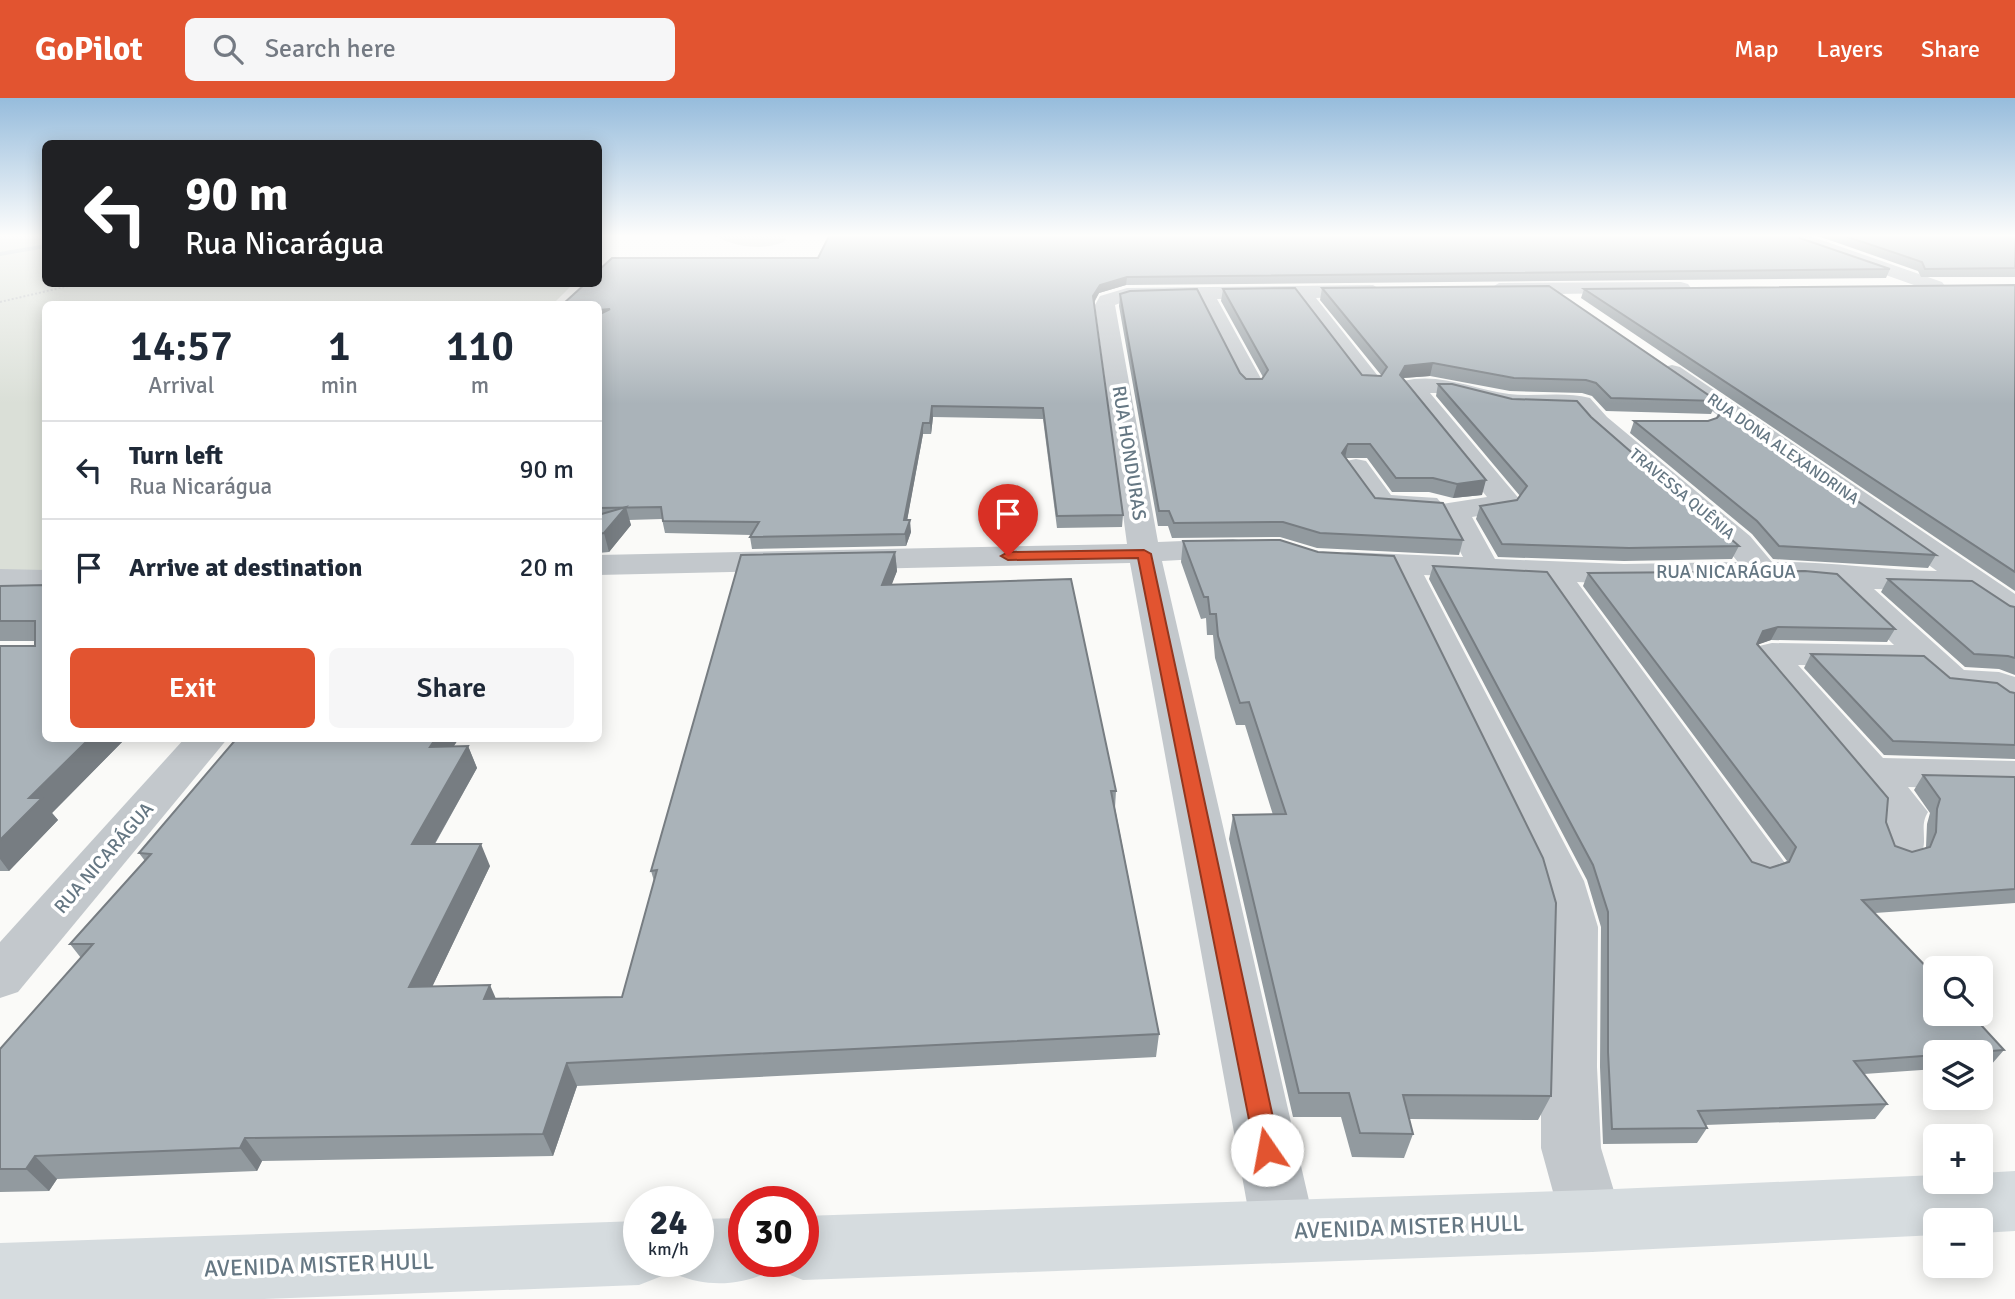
<!DOCTYPE html>
<meta charset="utf-8">
<style>
:root{--surface:#fff;--page:#f6f6f7;--text:#1f2937;--muted:#747a83;--line:#e0e1e3;--accent:#e25430}
body{margin:0;font-family:Signika,sans-serif;background:var(--page);color:var(--text);height:100vh;display:flex;flex-direction:column;font-size:26px;white-space:nowrap}
*{box-sizing:border-box;margin:0}
p{font-size:23px;color:var(--muted)}
.icon{flex:none;width:38px;height:38px;fill:none;stroke:currentColor;stroke-width:2;stroke-linecap:round;stroke-linejoin:round}
.map{position:relative;flex:1;overflow:hidden}
.side{position:absolute;left:42px;top:203px;width:560px;height:441px;display:flex;flex-direction:column;background:var(--surface);border-radius:10px;box-shadow:0 4px 18px #0003}
.side>*{flex:none}
.banner{position:absolute;left:42px;top:42px;width:560px;height:147px;border-radius:10px;box-shadow:0 4px 18px #0003;background:#202124;color:#fff;overflow:hidden}
.controls{position:absolute;left:1923px;top:858px;display:grid;gap:14px}
.controls a{display:grid;place-items:center;width:70px;height:70px;border-radius:10px;background:var(--surface);box-shadow:0 4px 18px #0003;font-size:35px}
.speed{position:absolute;left:623px;top:1088px;display:flex;gap:14px;font-size:35px;font-weight:700;text-align:center}
.speed>*{display:grid;place-content:center;width:91px;height:91px;border-radius:50%;background:var(--surface);box-shadow:0 4px 18px #0003;line-height:1}
.speed small{font-size:18px;font-weight:400}
.speed .limit{border:10px solid #d22;background:#fff;color:#111}
.pin{position:absolute;display:grid;place-items:center;width:60px;height:60px;color:#fff;margin:-72px -30px;border-radius:50% 50% 50% 0;rotate:-45deg;box-shadow:0 0 7px #0007}
.pin .icon{rotate:45deg}
.me{position:absolute;width:77px;margin:-38px;rotate:348deg;stroke-linejoin:round;filter:drop-shadow(0 0 5px #0008)}
.turn{display:flex;align-items:center;gap:24px;height:147px;padding:0 28px;font-size:32px}
.turn .icon{width:91px;height:91px;stroke-width:2.5}
.turn b{display:block;font-size:49px;line-height:60px}
.eta{display:flex;justify-content:space-evenly;align-items:center;height:119px;text-align:center}
.eta b{font-size:42px;font-weight:600;line-height:49px}
.action{display:flex;gap:14px;margin-top:auto;padding:14px 28px}
.action a{flex:1;height:80px;border-radius:10px;background:var(--accent);color:#fff;font-size:28px;font-weight:600;line-height:80px;text-align:center}
.action a+a{background:var(--page);color:var(--text)}
ul{padding:0;list-style:none}
li{display:flex;align-items:center;gap:21px;height:98px;padding:0 28px;border-top:2px solid var(--line)}
li div{flex:1}
li b{display:block;font-size:26px}
li em{font-style:normal}
header{display:flex;align-items:center;gap:42px;box-sizing:border-box;height:98px;padding:0 35px;background:var(--accent);color:#fff}
header strong{font-size:33px}
nav{display:flex;gap:38px;margin-inline-start:auto;font-size:24px}
.search{width:490px;height:63px;background:var(--page);display:flex;align-items:center;gap:18px;box-sizing:border-box;padding:0 24px;border-radius:10px;color:var(--muted);font-size:26px}
.map>svg:first-child{display:block}
</style>
<header>
<strong>GoPilot</strong>
<div class="search"><svg class="icon" aria-label="search" viewBox="0 0 24 24"><circle cx="10" cy="10" r="6"/><path d="M15 15l6 6"/></svg>Search here</div>
<nav><a>Map</a><a>Layers</a><a>Share</a></nav>
</header>
<div class="map">
<svg width="2015" height="1201" viewBox="0 0 2015 1201">
<rect width="100%" height="100%" fill="#fafaf8"/>
<g fill="#dadfd7">
<polygon points="0,138 45,138 46,186 573,186 553,206 46,206 45,505 0,505"/>
<path d="M715,138H781L787,142C767,154 734,149 715,138Z"/>
</g>
<g fill="none" stroke-linecap="round" stroke-linejoin="round">
<polygon fill="#bbc7cb" fill-rule="evenodd" points="46,146 46,150 0,158 0,154"/>
<polyline stroke="#bbbfc2" stroke-width="2" stroke-dasharray="2 2" stroke-linecap="butt" points="0,204 77,186"/>
<g fill="#c3c8cc" fill-rule="evenodd">
<polygon points="1785,138 1810,138 1942,184 1945,188 1942,192 1928,192 1787,142"/>
<polygon points="1681,184 1688,186 1691,190 1688,194 1499,197 1489,191 1499,185"/>
<polygon points="1373,187 1383,193 1380,197 1316,200 1382,283 1378,288 1362,288 1295,200 1217,201 1264,286 1260,291 1244,291 1240,286 1197,201 1128,202 1115,207 1158,444 1233,441 1244,443 1249,450 1244,457 1233,459 1162,463 1316,1133 1306,1155 1284,1164 1262,1155 1252,1133 1130,465 598,477 598,457 1127,446 1095,207 1100,198 1127,190"/>
<path d="M1672,267L1680,269L2015,496V522L2003,519L1965,493L1874,491L1964,572L1999,574L2015,579V609L2001,605L1989,596L1941,591L1917,569L1798,567L1883,660L2015,663V691L1908,689L1928,714C1918,730 1930,742 1919,761L1903,766L1887,761C1880,749 1875,728 1882,714L1753,559L1759,548L1772,545L1894,547L1831,486L1799,483L1624,486L1577,484L1785,765L1778,777L1762,782L1746,777L1542,482L1424,477L1584,783L1598,829L1597,969L1601,1050L1623,1123L1614,1145L1592,1154L1570,1145L1561,1123L1541,1050V969L1548,829L1536,783L1391,476L1337,471L1332,464L1337,457L1348,454L1463,459L1438,412L1442,406L1487,399L1399,288L1403,283C1440,274 1473,291 1509,296C1535,299 1564,293 1590,300L1607,319L1750,438L1772,464C1827,463 1882,472 1937,473L1664,279L1660,274L1664,269ZM1430,295H1449L1509,310L1574,312L1589,329L1728,452L1738,464L1624,466L1495,461L1472,419L1513,412L1521,403Z"/>
<polygon points="1356,361 1366,363 1391,397 1437,400 1442,406 1437,412 1427,415 1372,412 1342,369 1346,363"/>
<polygon points="0,471 46,472 46,492 0,491"/>
<polygon points="185,640 228,640 18,894 0,900 0,844"/>
</g>
<g fill="#d6dcdf" fill-rule="evenodd">
<polygon points="2015,1073 2015,1133 1981,1135 1981,1122 1936,1122 1936,1137 1592,1154 803,1182 780,1173 777,1164 803,1164 803,1118 1592,1092 1936,1077 1936,1083 1981,1083 1981,1075"/>
<path d="M744,1120V1164H771L767,1175C736,1188 706,1189 675,1176L670,1164H698V1121Z"/>
<polygon points="639,1123 639,1164 668,1164 662,1178 639,1187 264,1201 0,1201 0,1145"/>
</g>
</g>
<g fill="#929a9f">
<polygon points="1818,138 2015,138 2015,179 1921,179 1918,173"/>
<polygon points="1890,171 1886,180 1126,187 1099,195 1094,205 1123,417 1122,429 1057,430 1043,321 933,319 931,336 923,336 907,422 911,434 906,448 752,451 750,439 751,437 665,435 662,421 629,422 631,427 609,454 598,455 598,173"/>
<polygon points="2015,187 2015,493 1581,200 1584,191"/>
<polygon points="1322,190 1717,303 1711,316 1606,313 1592,298 1582,295 1510,293 1430,278 1403,280 1482,397 1453,400 1429,394 1392,394 1367,360 1346,360 1375,400 1463,442 1459,457 1317,450 1280,439 1172,440 1168,428 1158,428 1119,208 1120,196 1240,275 1246,281 1262,281 1263,279 1221,203 1223,191 1362,277 1381,277 1320,202"/>
<polygon points="1438,286 1591,319 1739,448 1732,461 1624,463 1498,459 1476,421 1480,408 1517,402 1520,398 1436,298"/>
<polygon points="1721,309 1936,457 1928,470 1773,461 1752,436 1630,335 1634,323 1708,323 1716,320"/>
<polygon points="1183,443 1551,998 1538,1022 1409,1021 1413,1036 1404,1060 1352,1059 1341,1019 1293,1019 1229,741 1233,717 1273,717 1245,627 1236,627 1215,560 1213,537 1207,537 1206,520 1201,521 1181,464"/>
<polygon points="895,454 897,473 891,487 1116,693 1115,710 1159,936 1156,959 577,988 553,1058 262,1063 257,1073 57,1081 49,1093 0,1094 0,951 81,860 70,846 145,763 139,755 459,640 454,648 468,648 477,670 435,746 490,768 432,889 496,901 622,899 654,783 651,773"/>
<polygon points="1433,468 1752,764 1770,770 1787,763 1583,488 1588,475 1895,531 1887,544 1771,542 1758,546 1886,724 1895,748 1912,754 1925,750 1926,749 1927,726 1930,715 1914,692 1923,677 2015,679 2015,805 1875,815 2004,952 1991,967 1981,968 1981,954 1936,954 1936,971 1864,976 1887,1006 1875,1021 1705,1027 1707,1030 1697,1045 1603,1046 1600,969 1601,829 1587,782 1429,481"/>
<polygon points="1888,481 2015,509 2015,577 1999,571 1965,569 1881,494"/>
<polygon points="46,487 46,640 126,640 52,715 58,722 9,773 0,773 0,548 35,548 35,543 0,543 0,488"/>
<polygon points="1811,556 1950,580 2015,595 2015,661 1884,657 1804,570"/>
</g>
<g fill="#777d82">
<polygon points="1127,179 1126,187 1099,195 1092,207 1093,198 1100,187"/>
<polygon points="610,211 598,221 598,212"/>
<polygon points="1433,265 1430,278 1403,280 1400,277 1405,268"/>
<polygon points="932,308 933,319 931,336 930,325"/>
<polygon points="923,325 923,336 905,434 904,422"/>
<polygon points="1348,346 1345,360 1342,355"/>
<polygon points="1486,382 1482,397 1453,400 1457,386"/>
<polygon points="626,409 631,427 609,454 604,435"/>
<polygon points="910,422 911,434 906,448 905,436"/>
<polygon points="895,454 897,473 884,507 882,487"/>
<polygon points="1778,529 1771,542 1757,547 1763,533"/>
<polygon points="90,640 126,640 52,715 58,722 9,773 0,761 0,742 29,700"/>
<polygon points="436,640 459,640 439,671 430,649"/>
<polygon points="468,648 477,670 422,768 412,746"/>
<polygon points="481,746 490,768 421,912 409,889"/>
<polygon points="490,887 500,910 484,901"/>
<polygon points="567,965 577,988 553,1058 543,1036"/>
<polygon points="245,1040 262,1063 257,1073 240,1050"/>
<polygon points="35,1058 57,1081 49,1093 26,1071"/>
</g>
<g fill="#aab3b9" stroke="#777d82" stroke-width="2">
<polygon points="829,138 1794,138 1890,171 1127,179 1100,187 1093,198 1123,417 1057,418 1043,310 932,308 930,325 923,325 904,422 910,422 905,436 750,439 759,424 663,423 661,409 598,410 598,217 610,211 598,212 598,206 563,206 585,186 598,186 598,173 612,160 818,160"/>
<polygon points="1845,138 2015,138 2015,170 1925,171 1922,164"/>
<polygon points="2015,187 2015,474 1584,191"/>
<polygon points="1549,188 1717,303 1611,300 1596,285 1586,282 1514,280 1433,265 1405,268 1400,277 1486,382 1457,386 1433,380 1396,380 1370,346 1348,346 1342,355 1375,400 1443,405 1463,442 1320,435 1283,424 1174,425 1169,413 1159,413 1120,196 1130,193 1197,191 1240,275 1246,281 1262,281 1268,272 1223,191 1295,190 1362,277 1381,278 1387,269 1322,190"/>
<polygon points="1438,286 1452,286 1512,301 1577,303 1591,319 1739,448 1629,450 1502,446 1480,408 1517,402 1527,388"/>
<polygon points="1721,309 1936,457 1779,448 1757,423 1634,323 1708,323 1717,320 1723,313"/>
<polygon points="626,409 604,435 598,436 598,417"/>
<polygon points="1280,442 1318,454 1394,458 1543,760 1556,805 1551,998 1403,997 1413,1036 1360,1035 1349,995 1299,995 1233,717 1286,716 1249,604 1240,605 1218,538 1216,516 1210,516 1208,499 1204,499 1183,443"/>
<polygon points="895,454 882,487 1071,481 1116,693 1111,693 1159,936 567,965 543,1036 245,1040 240,1050 35,1058 26,1071 0,1071 0,951 93,846 70,846 151,756 139,755 237,640 436,640 430,649 468,648 412,746 481,746 409,889 490,887 484,901 622,899 657,772 651,773 741,457"/>
<polygon points="1433,468 1547,474 1752,764 1770,770 1789,764 1796,749 1588,475 1805,473 1837,476 1895,531 1778,529 1763,533 1757,546 1888,700 1886,724 1895,748 1912,754 1930,749 1936,734 1937,711 1940,701 1923,677 2015,679 2015,791 1862,802 1936,879 1936,915 1970,915 2004,952 1978,954 1936,954 1936,957 1854,963 1887,1006 1698,1013 1707,1030 1612,1031 1608,954 1608,814 1593,767"/>
<polygon points="1888,481 1972,483 2010,508 2015,509 2015,560 2008,558 1974,556"/>
<polygon points="46,487 46,640 90,640 29,700 42,700 0,742 0,548 35,548 35,523 0,523 0,488"/>
<polygon points="1811,556 1924,558 1950,580 1997,585 2010,594 2015,595 2015,647 1893,643"/>
</g>
<linearGradient id="sky" x2="0" y2="1"><stop stop-color="#96bcdc"/><stop offset="0.45" stop-color="#fdfdfc"/><stop offset="1" stop-color="#fdfdfc" stop-opacity="0"/></linearGradient>
<rect width="2015" height="306" fill="url(#sky)"/>
<polygon fill="#e25430" stroke="#93371f" stroke-width="2" points="1144,452 1151,456 1280,1052 1276,1060 1267,1063 1259,1060 1255,1052 1138,460 1008,462 1001,458 1008,454"/>
<g text-anchor="middle" dominant-baseline="central" stroke-width="7" stroke-linejoin="round" paint-order="stroke">
<g font-size="16" fill="#657783" stroke="#fff">
<text transform="translate(1783 351) rotate(35)">RUA DONA ALEXANDRINA</text>
<text transform="translate(1682 396) rotate(40)">TRAVESSA QUÊNIA</text>
</g>
<g font-size="19" fill="#657783" stroke="#fff">
<text transform="translate(1129 355) rotate(81)">RUA HONDURAS</text>
<text x="1726" y="474">RUA NICARÁGUA</text>
<text transform="translate(104 760) rotate(-49)">RUA NICARÁGUA</text>
</g>
<g font-size="23" fill="#657783" stroke="#fff">
<text transform="translate(1409 1129) rotate(-2)">AVENIDA MISTER HULL</text>
<text transform="translate(319 1167) rotate(-2)">AVENIDA MISTER HULL</text>
</g>
</g>
</svg>
<div class="controls">
<a><svg class="icon" aria-label="search" viewBox="0 0 24 24"><circle cx="10" cy="10" r="6"/><path d="M15 15l6 6"/></svg></a>
<a><svg class="icon" aria-label="layers" viewBox="0 0 24 24"><path d="M12 4l9 5-9 5-9-5zM3 14l9 5 9-5"/></svg></a>
<a>+</a>
<a>−</a>
</div>
<div class="speed"><div>24<small>km/h</small></div><div class="limit">30</div></div>
<div class="pin" style="left:1008px;top:458px;background:#d93025"><svg class="icon" aria-label="arrive" viewBox="0 0 24 24"><path d="M6 21V4h12l-3 4 3 4H6"/></svg></div>
<svg class="me" style="left:1267px;top:1052px" viewBox="-20 -20 40 40"><circle r="19" fill="#fff"/><path d="M0-13L10 11 0 6-10 11z" fill="#e25430"/></svg>
<div class="banner">
<div class="turn"><svg class="icon" aria-label="left" viewBox="0 0 24 24"><path d="M17 20v-9H6M10 6l-5 5 5 5"/></svg><div><b>90 m</b>Rua Nicarágua</div></div>
</div>
<section class="side">
<div class="eta">
<div><b>14:57</b><p>Arrival</p></div>
<div><b>1</b><p>min</p></div>
<div><b>110</b><p>m</p></div>
</div>
<ul>
<li><svg class="icon" aria-label="left" viewBox="0 0 24 24"><path d="M17 20v-9H6M10 6l-5 5 5 5"/></svg><div><b>Turn left</b><p>Rua Nicarágua</p></div><em>90 m</em></li>
<li><svg class="icon" aria-label="arrive" viewBox="0 0 24 24"><path d="M6 21V4h12l-3 4 3 4H6"/></svg><div><b>Arrive at destination</b></div><em>20 m</em></li>
</ul>
<div class="action"><a>Exit</a><a>Share</a></div>
</section>
</div>
